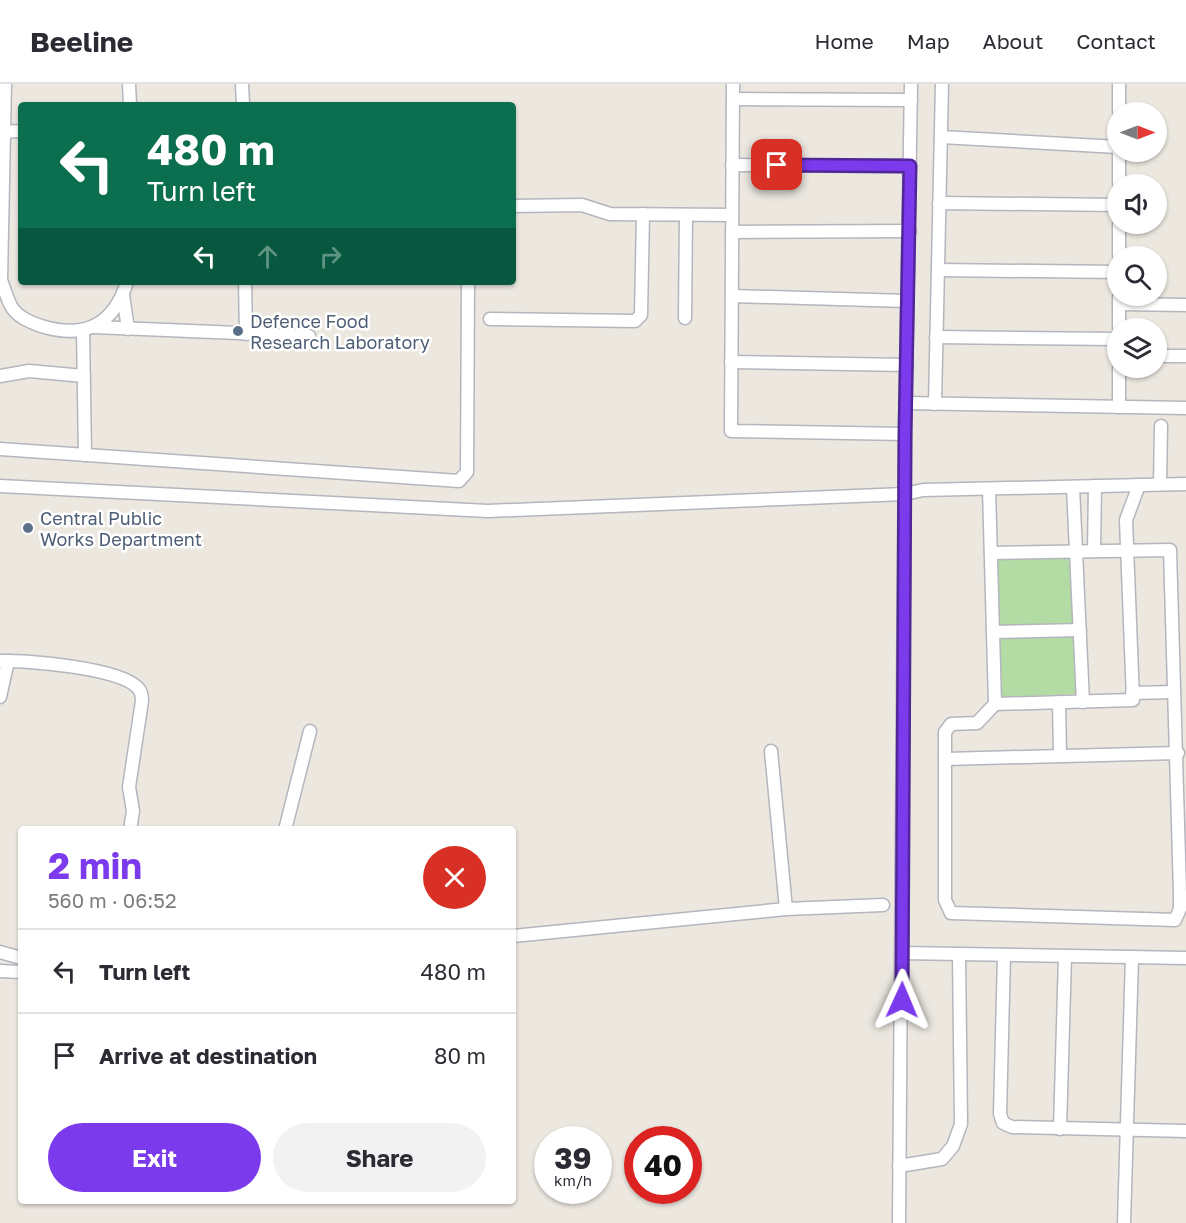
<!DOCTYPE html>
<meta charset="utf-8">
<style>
:root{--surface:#fff;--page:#f2f2f3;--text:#2b2b33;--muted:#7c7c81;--line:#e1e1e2;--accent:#7c3aed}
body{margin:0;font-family:"Golos Text",sans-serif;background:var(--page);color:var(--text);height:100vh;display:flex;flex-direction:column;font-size:22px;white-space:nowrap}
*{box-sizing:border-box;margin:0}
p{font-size:20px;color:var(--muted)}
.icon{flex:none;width:33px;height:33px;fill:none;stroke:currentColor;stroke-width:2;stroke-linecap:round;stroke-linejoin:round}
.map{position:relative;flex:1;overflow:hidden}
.panel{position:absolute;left:18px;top:742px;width:498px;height:378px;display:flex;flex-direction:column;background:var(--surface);border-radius:6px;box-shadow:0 2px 4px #0004}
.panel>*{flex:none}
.guide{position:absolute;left:18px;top:18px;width:498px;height:183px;border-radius:6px;box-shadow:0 2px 4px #0004;background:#0b6e4f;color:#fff;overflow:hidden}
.needle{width:39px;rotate:90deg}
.controls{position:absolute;left:1107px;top:18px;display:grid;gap:12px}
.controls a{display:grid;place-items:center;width:60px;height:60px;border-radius:50%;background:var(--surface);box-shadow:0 2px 4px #0004;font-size:30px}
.speed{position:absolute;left:534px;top:1042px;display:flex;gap:12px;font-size:30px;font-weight:700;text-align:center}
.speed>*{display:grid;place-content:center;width:78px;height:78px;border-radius:50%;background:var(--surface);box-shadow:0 2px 4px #0004;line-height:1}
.speed small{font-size:15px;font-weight:400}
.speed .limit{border:9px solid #d22;background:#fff;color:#111}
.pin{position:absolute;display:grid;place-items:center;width:51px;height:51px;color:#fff;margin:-26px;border-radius:12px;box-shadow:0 3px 9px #0006}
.me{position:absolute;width:66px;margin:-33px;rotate:1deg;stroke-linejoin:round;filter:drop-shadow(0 0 4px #0008)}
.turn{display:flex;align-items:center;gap:21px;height:126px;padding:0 30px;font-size:27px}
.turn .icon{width:78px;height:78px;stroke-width:2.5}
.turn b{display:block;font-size:42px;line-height:51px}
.lanes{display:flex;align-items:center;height:57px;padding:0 30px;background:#0003;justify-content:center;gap:30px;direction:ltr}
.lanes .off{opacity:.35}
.round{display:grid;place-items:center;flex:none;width:63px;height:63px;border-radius:32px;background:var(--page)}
.overview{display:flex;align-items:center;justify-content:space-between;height:102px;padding:0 30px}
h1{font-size:36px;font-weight:700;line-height:45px;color:var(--accent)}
.primary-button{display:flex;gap:12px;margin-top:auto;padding:12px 30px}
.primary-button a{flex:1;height:69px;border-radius:36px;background:var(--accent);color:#fff;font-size:24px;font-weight:700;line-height:69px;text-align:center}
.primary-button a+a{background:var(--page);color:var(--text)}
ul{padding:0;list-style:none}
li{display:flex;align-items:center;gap:18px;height:84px;padding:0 30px;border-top:2px solid var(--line)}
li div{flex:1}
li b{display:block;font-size:22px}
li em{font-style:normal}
header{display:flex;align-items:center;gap:36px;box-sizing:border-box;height:84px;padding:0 30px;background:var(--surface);border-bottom:2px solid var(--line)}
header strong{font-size:28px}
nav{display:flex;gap:33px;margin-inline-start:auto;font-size:21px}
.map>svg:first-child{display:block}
</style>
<header>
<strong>Beeline</strong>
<nav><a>Home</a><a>Map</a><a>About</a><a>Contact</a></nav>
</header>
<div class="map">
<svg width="1186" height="1139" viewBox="0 0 1186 1139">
<rect width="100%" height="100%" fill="#ece8e0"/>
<g fill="#b2dca3">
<polygon points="1071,472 1074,539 999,542 997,475"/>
<polygon points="1075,552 1077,610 1000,613 999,555"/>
</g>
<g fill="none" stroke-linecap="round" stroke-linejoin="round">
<g stroke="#b4b5be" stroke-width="15">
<g id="minor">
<path d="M5,0L1,196C4,204 7,214 11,222C17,233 30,238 41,242C84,255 113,242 127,198"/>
<polyline points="129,0 130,21"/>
<polyline points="242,0 243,21"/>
<polyline points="733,0 731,347 905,350"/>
<polyline points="1119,0 1119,28"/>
<polyline points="733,15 911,16"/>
<polyline points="0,48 21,47"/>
<polyline points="941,53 1118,63"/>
<polyline points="1119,68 1119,100"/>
<polyline points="732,81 910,82"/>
<polyline points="939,119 1118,121"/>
<polyline points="513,122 582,121 610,130 732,131"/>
<polyline points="732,148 910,147"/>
<polyline points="1119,172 1119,140"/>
<polyline points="938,186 1118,188"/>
<polyline points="245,198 246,250"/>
<polyline points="123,211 128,245"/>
<polyline points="732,212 907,217"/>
<polyline points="1119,213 1119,244"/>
<polyline points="1119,220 1186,221"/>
<polyline points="685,234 686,131"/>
<polyline points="490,235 635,237 641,231 643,130"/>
<polyline points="94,243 309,252"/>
<polyline points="83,246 85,371"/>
<polyline points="936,253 1118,255"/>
<polyline points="1156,272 1186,272"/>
<polyline points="731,278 907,281"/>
<polyline points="0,292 29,287 84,292"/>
<polyline points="905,319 1186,324"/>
<polyline points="935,320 942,0"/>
<polyline points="1119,323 1119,284"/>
<polyline points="0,365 459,397 467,388 468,198"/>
<polyline points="1160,400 1161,342"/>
<polyline points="0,402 488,427 905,410 923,406 1186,400"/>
<polyline points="1073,403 1083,618"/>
<polyline points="989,405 995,620 1133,616 1126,436 1139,401"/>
<polyline points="1094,467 1095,402"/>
<polyline points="991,469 1170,466 1180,809 1180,825 1175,836 951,829 945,816 945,648 951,640 977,639 995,620"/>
<polyline points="993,548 1080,546"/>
<path d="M0,577C27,576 120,584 138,604C141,607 142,612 142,617L129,703L133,727L130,746"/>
<polyline points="1132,609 1174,608"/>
<polyline points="0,613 8,577"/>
<polyline points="1059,618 1060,672"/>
<polyline points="771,667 786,825"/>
<polyline points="945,675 1178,669"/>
<polyline points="285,746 310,647"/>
<polyline points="513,852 786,825 883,821"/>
<polyline points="0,868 21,874"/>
<polyline points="902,869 1186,874"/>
<polyline points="1004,871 1000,1030 1003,1039 1012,1043 1186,1047"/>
<polyline points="0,887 21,888"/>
<polyline points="1060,1045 1065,872"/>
<polyline points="899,1082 942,1075 953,1062 961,1040 959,870"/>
<polyline points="899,1139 905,350 911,0"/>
<polyline points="1124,1139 1132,873"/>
</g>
</g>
<use href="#minor" stroke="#fff" stroke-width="12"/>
</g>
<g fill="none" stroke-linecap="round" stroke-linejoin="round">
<g stroke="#51269a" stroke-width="15">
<polyline id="route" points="777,81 910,82 905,350 902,916"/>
</g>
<use href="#route" stroke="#7c3aed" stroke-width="10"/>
</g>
<g fill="#5c6f8a" stroke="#fff" stroke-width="2">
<circle cx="238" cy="247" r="6"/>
<circle cx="28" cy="444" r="6"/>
</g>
<g text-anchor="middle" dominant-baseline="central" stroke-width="5" stroke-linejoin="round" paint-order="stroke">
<g font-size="18" fill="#4e5e75" stroke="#fff" text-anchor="start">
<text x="250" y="237">Defence Food<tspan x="250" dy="21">Research Laboratory</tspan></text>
<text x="40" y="434">Central Public<tspan x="40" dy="21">Works Department</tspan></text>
</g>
</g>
</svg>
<div class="controls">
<a><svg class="needle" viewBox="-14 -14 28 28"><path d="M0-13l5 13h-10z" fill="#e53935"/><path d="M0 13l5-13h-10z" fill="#7c7c81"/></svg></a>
<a><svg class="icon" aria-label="sound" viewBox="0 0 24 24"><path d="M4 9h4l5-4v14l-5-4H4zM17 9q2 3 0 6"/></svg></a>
<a><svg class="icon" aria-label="search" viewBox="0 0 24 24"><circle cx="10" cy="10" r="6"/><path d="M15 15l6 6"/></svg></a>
<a><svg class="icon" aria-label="layers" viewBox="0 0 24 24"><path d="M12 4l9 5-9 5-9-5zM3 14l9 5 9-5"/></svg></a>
</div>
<div class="speed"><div>39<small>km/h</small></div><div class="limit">40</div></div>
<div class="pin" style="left:777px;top:81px;background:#d93025"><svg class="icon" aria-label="arrive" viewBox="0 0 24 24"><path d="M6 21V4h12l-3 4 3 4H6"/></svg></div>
<svg class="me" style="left:902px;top:916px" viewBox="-20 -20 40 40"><path d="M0-17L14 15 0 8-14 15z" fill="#7c3aed" stroke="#fff" stroke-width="4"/></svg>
<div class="guide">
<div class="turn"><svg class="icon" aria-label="left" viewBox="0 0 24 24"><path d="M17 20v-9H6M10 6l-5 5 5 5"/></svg><div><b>480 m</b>Turn left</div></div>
<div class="lanes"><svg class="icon" aria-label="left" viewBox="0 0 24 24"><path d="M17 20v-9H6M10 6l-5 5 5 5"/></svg><svg class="icon off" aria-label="ahead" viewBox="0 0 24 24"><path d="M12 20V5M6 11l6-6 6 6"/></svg><svg class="icon off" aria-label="right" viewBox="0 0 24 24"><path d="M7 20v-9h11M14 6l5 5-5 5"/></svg></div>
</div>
<section class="panel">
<div class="overview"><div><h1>2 min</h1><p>560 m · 06:52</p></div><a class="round" style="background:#d93025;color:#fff"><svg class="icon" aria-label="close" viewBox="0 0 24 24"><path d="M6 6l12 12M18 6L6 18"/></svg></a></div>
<ul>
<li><svg class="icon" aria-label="left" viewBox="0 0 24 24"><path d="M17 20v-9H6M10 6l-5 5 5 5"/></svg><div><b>Turn left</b></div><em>480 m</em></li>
<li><svg class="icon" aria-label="arrive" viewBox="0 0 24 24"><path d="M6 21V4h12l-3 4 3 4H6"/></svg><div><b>Arrive at destination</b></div><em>80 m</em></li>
</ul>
<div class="primary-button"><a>Exit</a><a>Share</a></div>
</section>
</div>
